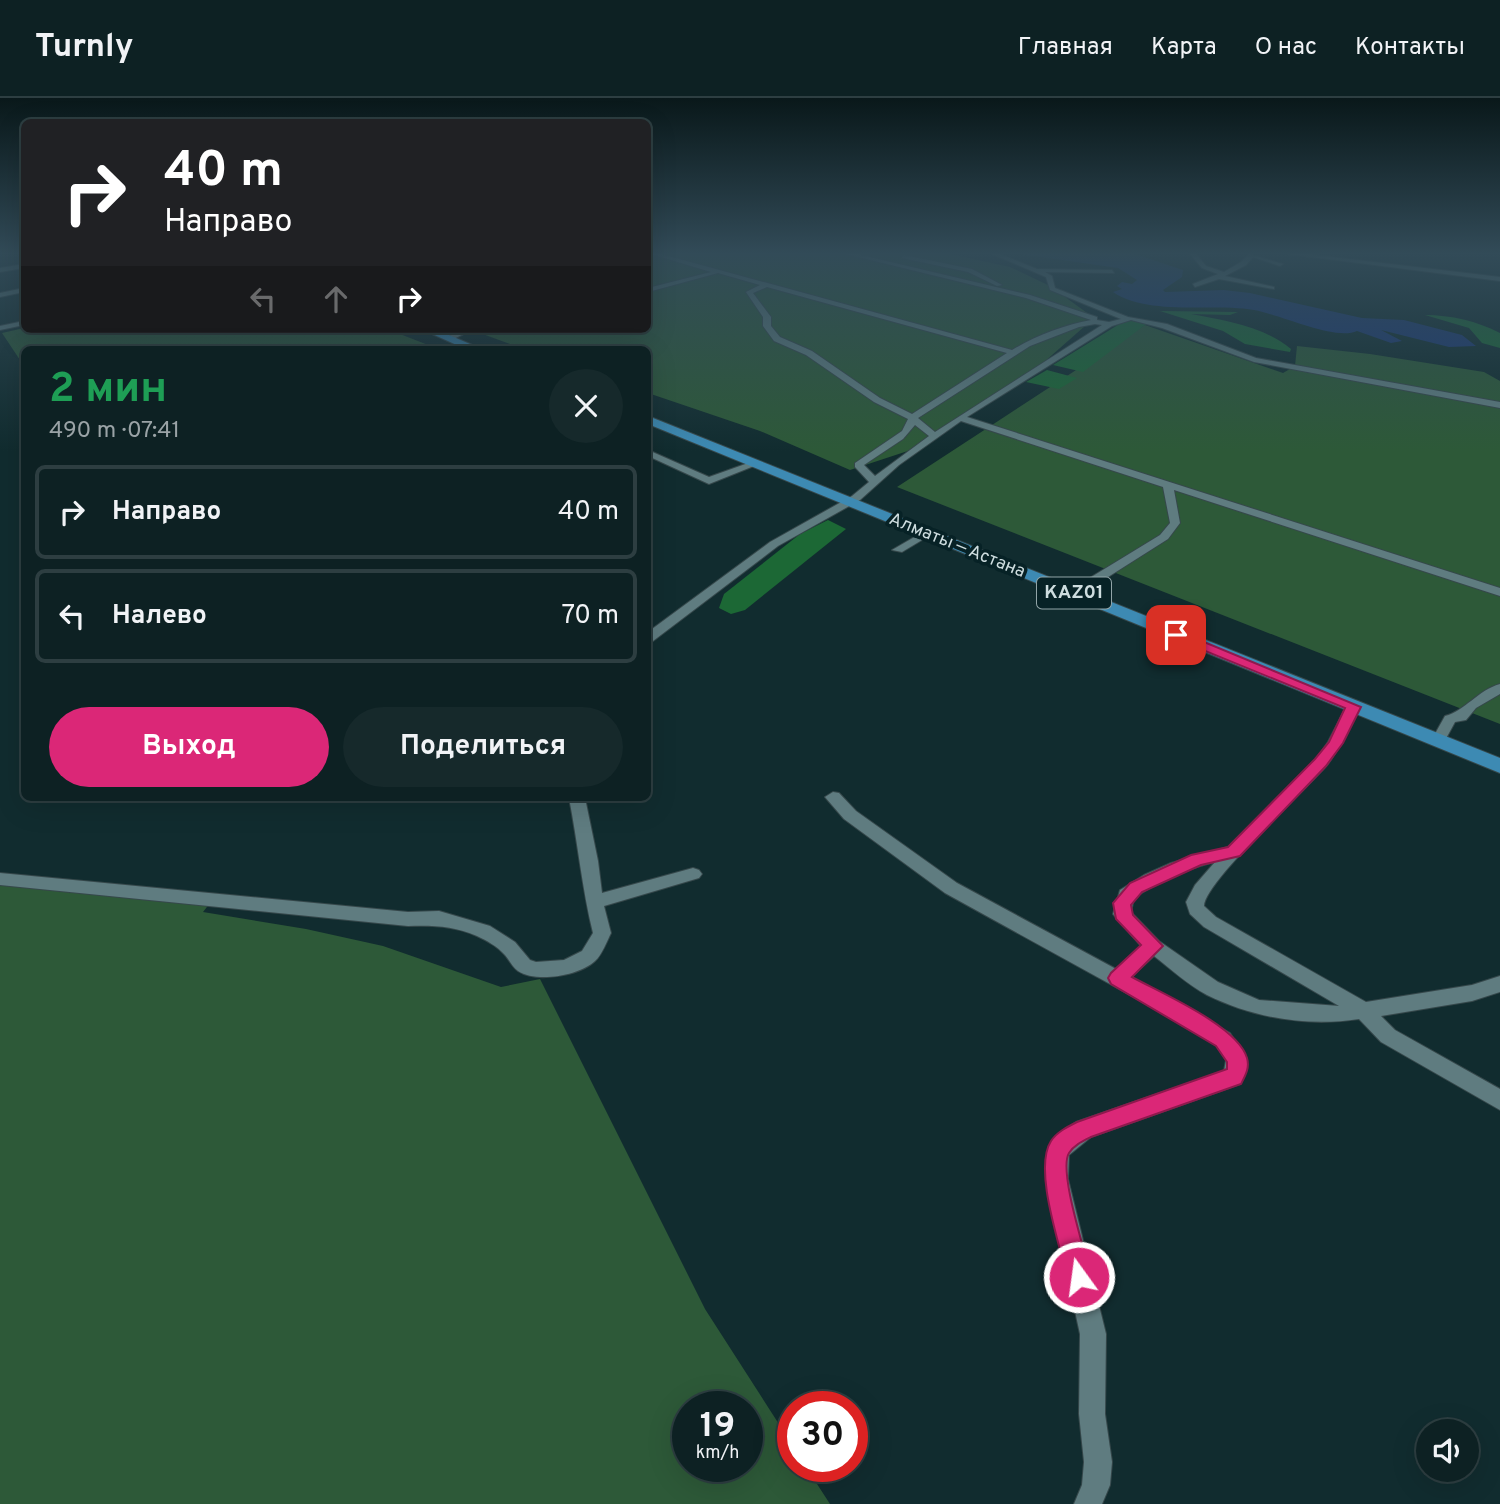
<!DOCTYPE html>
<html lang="ru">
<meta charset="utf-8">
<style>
:root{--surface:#0d2123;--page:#16292b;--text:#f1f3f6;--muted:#9aa3a6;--line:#2d3e41;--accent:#db2777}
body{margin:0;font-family:Overpass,sans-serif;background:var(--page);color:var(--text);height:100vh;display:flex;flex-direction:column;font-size:26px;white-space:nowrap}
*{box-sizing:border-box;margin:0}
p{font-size:23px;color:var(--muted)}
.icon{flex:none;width:38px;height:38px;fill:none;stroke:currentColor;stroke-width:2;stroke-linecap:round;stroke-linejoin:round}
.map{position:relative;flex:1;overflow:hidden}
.side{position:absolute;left:21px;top:248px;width:630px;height:455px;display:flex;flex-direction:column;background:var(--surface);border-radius:10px;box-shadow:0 7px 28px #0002,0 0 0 2px var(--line)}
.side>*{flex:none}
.banner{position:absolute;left:21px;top:21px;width:630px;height:214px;border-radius:10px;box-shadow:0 7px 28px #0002,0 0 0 2px var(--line);background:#202124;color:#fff;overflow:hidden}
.controls{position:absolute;left:1416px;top:1321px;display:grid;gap:14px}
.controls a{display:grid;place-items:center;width:63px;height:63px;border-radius:50%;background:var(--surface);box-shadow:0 7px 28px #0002,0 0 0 2px var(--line);font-size:35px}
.speed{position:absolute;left:672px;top:1293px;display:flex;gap:14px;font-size:35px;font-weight:700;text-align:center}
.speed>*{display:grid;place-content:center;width:91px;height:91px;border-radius:50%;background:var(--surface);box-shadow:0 7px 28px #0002,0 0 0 2px var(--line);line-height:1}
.speed small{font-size:18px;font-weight:400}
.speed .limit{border:10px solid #d22;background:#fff;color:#111}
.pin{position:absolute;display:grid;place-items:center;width:60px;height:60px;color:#fff;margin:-30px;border-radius:14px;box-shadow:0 4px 10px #0006}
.me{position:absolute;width:77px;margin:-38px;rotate:346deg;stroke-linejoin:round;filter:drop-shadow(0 0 5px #0008)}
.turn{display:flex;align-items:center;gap:24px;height:147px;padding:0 28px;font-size:32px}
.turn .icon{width:91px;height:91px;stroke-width:2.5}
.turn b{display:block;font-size:49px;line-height:60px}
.lanes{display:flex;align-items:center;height:66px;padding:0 28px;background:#0003;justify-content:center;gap:35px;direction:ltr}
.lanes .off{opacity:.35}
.round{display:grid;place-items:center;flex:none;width:74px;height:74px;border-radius:37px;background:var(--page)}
.headline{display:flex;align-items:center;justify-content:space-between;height:119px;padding:0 28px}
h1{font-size:42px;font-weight:700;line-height:52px;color:#1e9e55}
.action{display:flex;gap:14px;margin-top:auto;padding:14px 28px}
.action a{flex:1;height:80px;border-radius:42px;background:var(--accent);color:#fff;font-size:28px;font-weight:700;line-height:80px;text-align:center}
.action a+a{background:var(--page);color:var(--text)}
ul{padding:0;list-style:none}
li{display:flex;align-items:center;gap:21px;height:94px;margin:0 14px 10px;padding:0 14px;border:4px solid var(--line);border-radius:10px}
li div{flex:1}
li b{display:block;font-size:26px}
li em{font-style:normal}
header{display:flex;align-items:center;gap:42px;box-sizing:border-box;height:98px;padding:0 35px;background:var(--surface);border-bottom:2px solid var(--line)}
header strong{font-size:33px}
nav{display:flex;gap:38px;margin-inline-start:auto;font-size:24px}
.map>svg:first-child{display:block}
</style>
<header>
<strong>Turnly</strong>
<nav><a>Главная</a><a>Карта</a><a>О нас</a><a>Контакты</a></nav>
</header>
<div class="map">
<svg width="1500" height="1406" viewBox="0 0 1500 1406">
<rect width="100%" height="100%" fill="#112c2f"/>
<g fill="#2d5938" fill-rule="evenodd">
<polygon points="648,156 950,156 1010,169 1050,188 1094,220 1043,265 923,348 850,372 760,333 648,295 648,252 526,252 469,231 648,231"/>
<polygon points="1145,227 1283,275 1295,268 1297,248 1370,256 1484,274 1500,283 1500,626 897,389"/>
<polygon points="24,230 387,231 441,252 24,252 24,268 2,235"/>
<path d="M0,781L214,800L203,814L306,831L383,848L501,889L540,881L705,1211L793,1348V1368L806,1369L830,1406H0ZM688,1309H747V1368H688Z"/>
</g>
<g fill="#1c6835">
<path d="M1160,213L1238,214L1230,217L1191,216C1223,222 1266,229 1291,251L1290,254L1245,246L1223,233Z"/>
<path d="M1425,217C1451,217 1477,223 1500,235V250L1482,245L1469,230Z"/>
<polygon points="1126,222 1149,224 1083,274 1053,267"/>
<polygon points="1047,272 1077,280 1059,291 1026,284"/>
<polygon points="828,422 846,431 745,512 731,516 719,510 724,496 800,436"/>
</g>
<path fill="#1c3875" d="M1020,156H1135L1183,172L1182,179L1163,192L1165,194L1224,192L1250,195L1362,220L1404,222L1462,237L1476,248L1449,249L1381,232L1402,243L1391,245L1357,233C1335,243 1282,217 1254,212C1213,205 1147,218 1113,194L1122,191L1117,188L1122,184L1132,186L1137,182L1118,170Z"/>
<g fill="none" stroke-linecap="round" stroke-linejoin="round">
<g stroke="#36484b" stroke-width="2">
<g id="minor">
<path d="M651,156H661L1012,252C1035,238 1064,227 1091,222L1026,200L846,156H857L1030,197L1097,219V222L1109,224L1121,221L1050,192L1046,179L992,156H1000L1037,171L1112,172L1114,175L1045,174L1052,178L1055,190L1128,219L1167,226L1256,260L1500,304V310L1254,264L1162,230L1131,222L1112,228L967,319L1500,490V498L1174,392L1180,425L1168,441L1078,498H1070V492L1160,437L1170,425L1163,389L961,323L899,367L860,402L778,448L653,543L648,544V534L770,444L852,398L869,384L855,369V365L902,333L908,321L874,304L806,257L774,243L763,228V219L746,194L760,187L718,175L648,194V190L711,174ZM767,189L1007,255L912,316L880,300L812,253L780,239L771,228V219L753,195ZM1095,226L1102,227L935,334L918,320L1030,248L1079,229ZM915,327L929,338L875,378L864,367L903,341Z"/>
<polygon points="1190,156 1196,156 1206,168 1224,174 1241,164 1249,156 1283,166 1280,168 1253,159 1246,167 1225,178 1274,189 1274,191 1219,181 1195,189 1193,186 1218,176 1202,170"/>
<polygon points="1288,156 1307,156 1500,179 1500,183"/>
<polygon points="904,157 972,171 1002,187 997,188 968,174 902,160"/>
<polygon points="24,166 24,170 0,174 0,170"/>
<polygon points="24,190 24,194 0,199 0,195"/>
<polygon points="24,223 24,227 0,232 0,228"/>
<polygon points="463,231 473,231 452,242 445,240"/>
<polygon points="648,352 709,379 751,364 759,366 709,386 648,358"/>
<polygon points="923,434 932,436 902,454 892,452"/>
<path d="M1500,586V596L1476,610L1466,622L1455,624L1443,646H1433L1431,643L1445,618C1465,613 1478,592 1500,586Z"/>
<path d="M1353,605L1360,609C1350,629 1341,648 1328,666C1307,691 1204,784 1204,808L1216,819L1366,904L1472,887L1500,878V894L1472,903L1381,918L1395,932L1500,991V1012L1381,944L1359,921C1307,929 1254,920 1207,897C1188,887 1171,871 1154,858L1131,879L1230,935L1247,961L1240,986L1091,1039L1069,1057L1068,1081L1106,1236L1105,1316L1112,1364L1110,1387L1102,1406H1074L1082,1387L1084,1364L1079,1316L1080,1236L1046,1081C1044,1054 1054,1037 1076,1024L1224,973L1226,962L1216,947L1199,935L945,795L844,721L825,699L833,694L839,695L856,713L957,785L1116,871L1141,848L1113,816L1120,792L1144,777L1171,765L1228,749L1316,661L1328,644L1346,609ZM1215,764L1195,787L1186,804L1190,816L1204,829L1339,908L1259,902L1218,884L1159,843L1131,814L1134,800C1159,783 1186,771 1215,764Z"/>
<path d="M569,700H585L598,763L602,795L693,770L699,772L702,776L699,780L604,808L611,835C607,843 602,857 595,863C579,878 536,885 518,873C512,869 509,861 504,856C498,849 486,842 477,838C454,828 432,827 408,828L0,787V775L408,814L439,813L490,828L515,844L530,862L536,864L564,862L582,853L593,835C582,791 578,745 569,700Z"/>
</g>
</g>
<g stroke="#36484b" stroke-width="2">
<g id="highway">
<polygon points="421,231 435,231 484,252 468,252"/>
<polygon points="648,318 1500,660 1500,675 648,326"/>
</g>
</g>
<use href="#minor" fill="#5f7c80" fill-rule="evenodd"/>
<use href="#highway" fill="#3d8ab3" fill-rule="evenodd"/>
</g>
<linearGradient id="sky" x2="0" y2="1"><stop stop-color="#09181a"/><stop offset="0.44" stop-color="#324b58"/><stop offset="1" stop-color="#324b58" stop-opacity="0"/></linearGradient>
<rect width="1500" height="353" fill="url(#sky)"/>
<path fill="#db2777" stroke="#8e194d" stroke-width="2" d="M1171,534H1180L1361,609L1343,645L1326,668L1240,758L1201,767L1142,794L1131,807L1133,817L1163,848L1132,879C1161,895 1238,928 1247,960C1250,970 1245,978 1241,986L1091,1039C1083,1043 1074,1047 1069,1055C1058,1073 1086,1156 1091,1179L1088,1188L1079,1191L1070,1188L1067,1179C1060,1147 1033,1071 1051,1043C1057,1034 1067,1029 1077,1024L1227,971V964L1216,948L1111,886L1108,880L1111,875L1141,847L1116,821L1113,805L1130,785L1191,757L1228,749L1315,661L1329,644L1345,610L1171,539Z"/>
<g text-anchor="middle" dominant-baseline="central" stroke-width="7" stroke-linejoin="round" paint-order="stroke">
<g font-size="18" fill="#cedddf" stroke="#072226">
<text transform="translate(957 448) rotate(22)">Алматы — Астана</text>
</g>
<rect fill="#072226" stroke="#92a5a8" stroke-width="2" x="1037" y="479.5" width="74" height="31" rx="5"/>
<g font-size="19" font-weight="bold" fill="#cedddf">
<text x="1074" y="495">KАZ01</text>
</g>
</g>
</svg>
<div class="controls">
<a><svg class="icon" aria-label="sound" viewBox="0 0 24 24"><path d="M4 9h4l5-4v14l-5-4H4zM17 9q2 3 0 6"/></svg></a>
</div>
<div class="speed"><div>19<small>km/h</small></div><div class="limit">30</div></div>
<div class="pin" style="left:1176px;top:537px;background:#d93025"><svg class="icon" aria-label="arrive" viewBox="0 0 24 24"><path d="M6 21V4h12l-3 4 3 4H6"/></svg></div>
<svg class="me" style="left:1079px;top:1179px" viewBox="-20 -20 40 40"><circle r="17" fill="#db2777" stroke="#fff" stroke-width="3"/><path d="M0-11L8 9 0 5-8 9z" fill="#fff"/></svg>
<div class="banner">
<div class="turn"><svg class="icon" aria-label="right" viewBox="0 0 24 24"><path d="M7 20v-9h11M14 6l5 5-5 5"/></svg><div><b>40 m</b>Направо</div></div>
<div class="lanes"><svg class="icon off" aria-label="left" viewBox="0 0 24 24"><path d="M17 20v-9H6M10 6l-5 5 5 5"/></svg><svg class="icon off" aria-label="ahead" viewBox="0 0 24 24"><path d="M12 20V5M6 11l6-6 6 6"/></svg><svg class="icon" aria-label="right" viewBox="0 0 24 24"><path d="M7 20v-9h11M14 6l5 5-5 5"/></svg></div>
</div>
<section class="side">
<div class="headline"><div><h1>2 мин</h1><p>490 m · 07:41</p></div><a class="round"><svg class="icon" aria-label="close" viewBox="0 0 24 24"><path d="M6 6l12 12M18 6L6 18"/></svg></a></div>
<ul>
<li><svg class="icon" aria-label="right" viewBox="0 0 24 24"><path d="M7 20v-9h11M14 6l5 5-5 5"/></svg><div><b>Направо</b></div><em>40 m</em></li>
<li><svg class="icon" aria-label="left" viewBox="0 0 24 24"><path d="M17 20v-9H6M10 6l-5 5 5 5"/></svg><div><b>Налево</b></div><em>70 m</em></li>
</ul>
<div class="action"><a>Выход</a><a>Поделиться</a></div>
</section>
</div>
